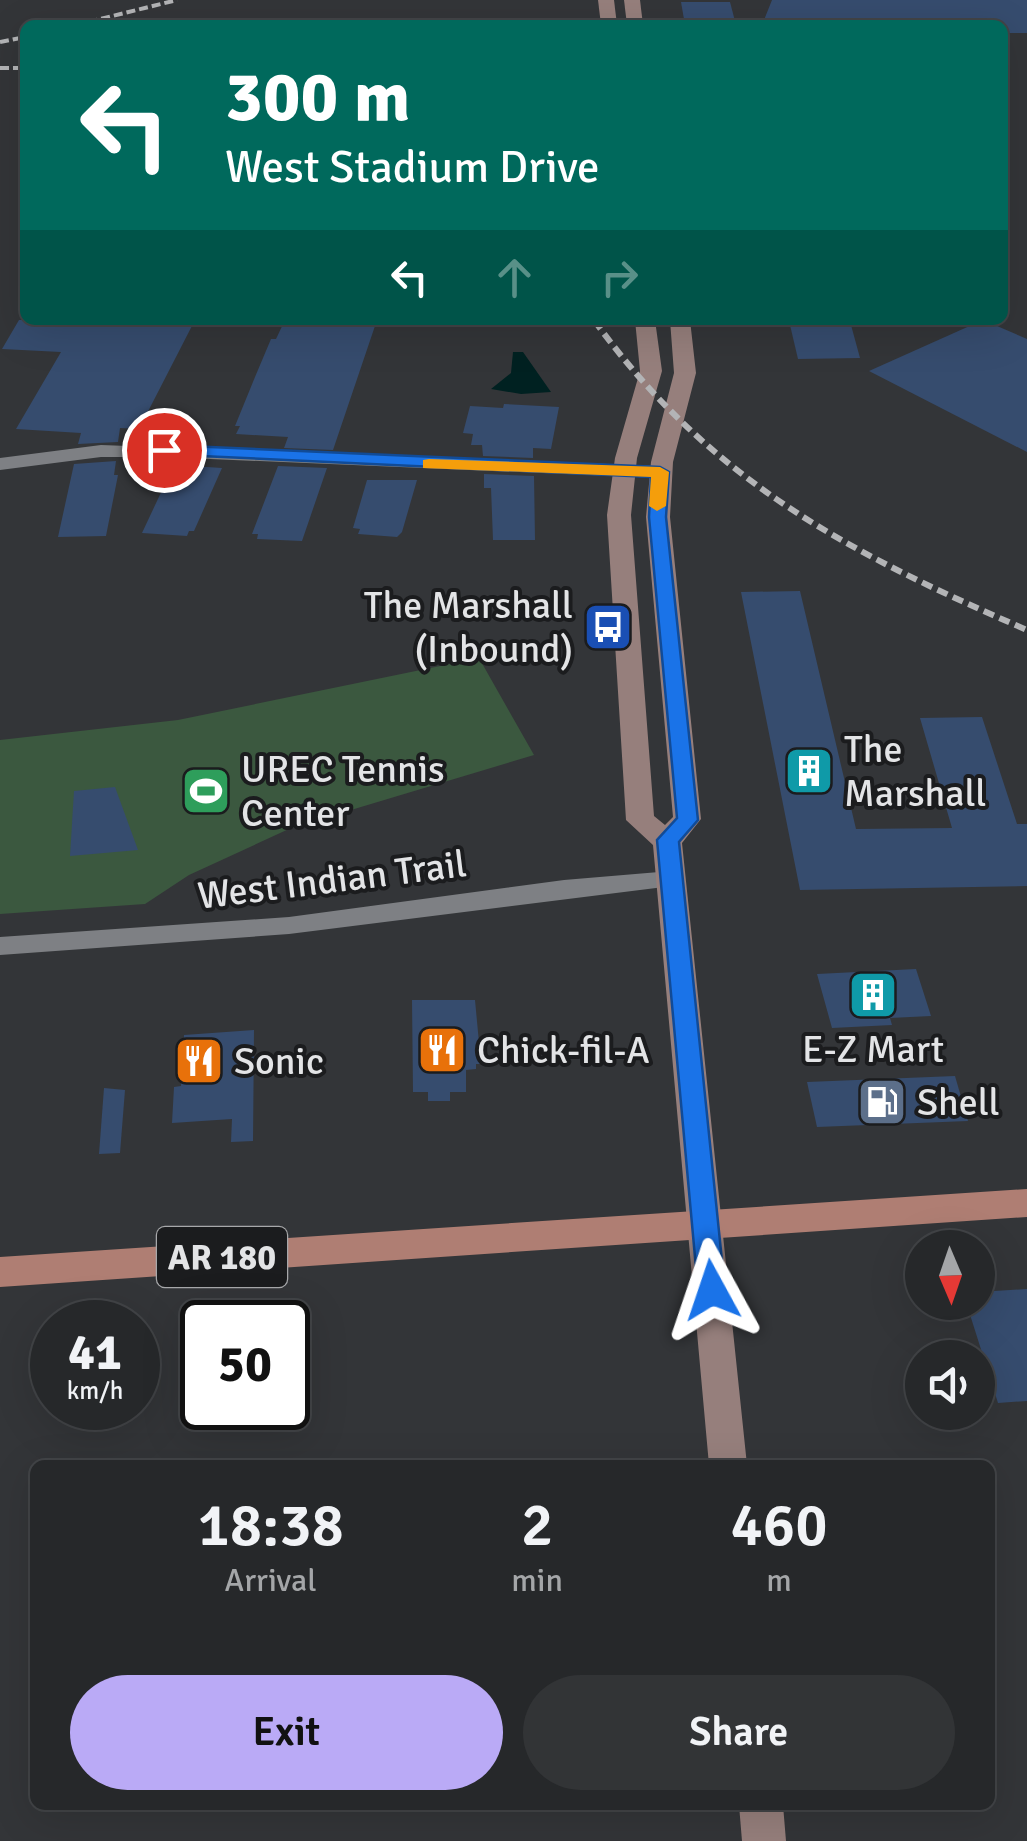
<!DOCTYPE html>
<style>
:root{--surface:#26282a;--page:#323436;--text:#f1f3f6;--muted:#a4a6a8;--line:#424447;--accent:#baaaf6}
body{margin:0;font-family:Signika,sans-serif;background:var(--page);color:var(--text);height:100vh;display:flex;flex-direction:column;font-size:38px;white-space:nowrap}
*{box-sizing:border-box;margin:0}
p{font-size:32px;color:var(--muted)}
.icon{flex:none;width:55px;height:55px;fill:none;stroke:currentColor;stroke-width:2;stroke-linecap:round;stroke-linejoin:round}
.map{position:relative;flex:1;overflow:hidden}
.side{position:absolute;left:30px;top:1460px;width:965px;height:350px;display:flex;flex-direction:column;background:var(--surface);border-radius:15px;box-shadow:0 10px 40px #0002,0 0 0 2px var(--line)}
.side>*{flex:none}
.top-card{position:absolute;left:20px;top:20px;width:988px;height:305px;border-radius:15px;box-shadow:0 10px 40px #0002,0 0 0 2px var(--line);background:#00695c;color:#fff;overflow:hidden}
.needle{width:65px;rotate:178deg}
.fabs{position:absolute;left:905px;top:1230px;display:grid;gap:20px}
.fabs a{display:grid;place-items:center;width:90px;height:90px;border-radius:50%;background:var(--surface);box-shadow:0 10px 40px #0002,0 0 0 2px var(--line);font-size:50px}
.speed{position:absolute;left:30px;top:1300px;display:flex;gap:20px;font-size:50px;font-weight:700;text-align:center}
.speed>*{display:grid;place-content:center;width:130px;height:130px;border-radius:50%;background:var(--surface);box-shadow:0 10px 40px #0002,0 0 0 2px var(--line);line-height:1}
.speed small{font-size:25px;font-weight:400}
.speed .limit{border:5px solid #111;border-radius:15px;background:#fff;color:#111}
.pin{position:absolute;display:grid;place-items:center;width:85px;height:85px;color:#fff;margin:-42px;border:5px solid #fff;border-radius:50%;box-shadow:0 2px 10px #0007}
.me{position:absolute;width:110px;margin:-55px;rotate:355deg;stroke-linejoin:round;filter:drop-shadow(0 0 8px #0008)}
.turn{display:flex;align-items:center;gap:35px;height:210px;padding:0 40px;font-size:45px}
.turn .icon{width:130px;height:130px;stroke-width:2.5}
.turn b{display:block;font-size:70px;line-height:85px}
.lanes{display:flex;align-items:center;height:95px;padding:0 40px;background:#0003;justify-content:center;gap:50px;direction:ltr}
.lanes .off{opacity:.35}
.eta{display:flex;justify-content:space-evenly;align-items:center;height:170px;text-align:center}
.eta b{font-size:60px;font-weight:600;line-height:70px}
.cta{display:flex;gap:20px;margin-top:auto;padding:20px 40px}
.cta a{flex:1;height:115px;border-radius:60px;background:var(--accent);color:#111;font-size:40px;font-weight:600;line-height:115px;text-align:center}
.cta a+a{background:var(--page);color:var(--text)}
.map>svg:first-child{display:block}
</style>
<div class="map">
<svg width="1027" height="1841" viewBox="0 0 1027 1841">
<rect width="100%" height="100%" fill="#333538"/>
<polygon fill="#3b583f" points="479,658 534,755 291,828 189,875 145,904 0,914 0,740 178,720"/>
<polygon fill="#002121" points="513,352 523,352 551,392 521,394 491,389 511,373"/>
<g fill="#364c6e">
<polygon points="772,0 1027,0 1027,33 1002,33 1002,25 762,25"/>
<polygon points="681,2 730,2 736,25 685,25"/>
<polygon points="19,320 195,320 139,429 120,428 118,442 78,444 81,433 16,429 61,352 2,349"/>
<polygon points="285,320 377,320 333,450 284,448 288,437 236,434 240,426 235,426 255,377 271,339 276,339"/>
<polygon points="983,320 1027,339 1027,452 869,371"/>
<polygon points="790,325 851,325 860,358 798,359"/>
<polygon points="504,404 559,407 551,449 533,448 533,458 483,456 482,445 471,445 473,434 463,433 470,406 503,408"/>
<polygon points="116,461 114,475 118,475 106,536 58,537 74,464"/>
<polygon points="192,466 222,468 194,531 189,531 187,536 142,533 172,469 190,470"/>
<polygon points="278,466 327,468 302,541 257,539 258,534 252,534"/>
<polygon points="484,474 534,476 535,540 493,540 491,488 484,488"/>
<polygon points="367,480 417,480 402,532 397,537 358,534 360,529 353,528"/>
<polygon points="800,591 856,829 952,828 920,718 982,717 1017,824 1027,824 1027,886 800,890 741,592"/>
<polygon points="115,787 138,850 70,856 74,791"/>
<polygon points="916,969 931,1016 890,1018 892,1025 832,1028 817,974"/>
<polygon points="412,1000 475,1000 481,1064 476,1064 476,1069 466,1070 466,1092 450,1092 450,1101 428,1101 428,1092 413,1092"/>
<polygon points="254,1030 253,1141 231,1142 232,1119 172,1123 174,1087 181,1086 184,1035"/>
<polygon points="955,1076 968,1121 817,1127 807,1082"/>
<polygon points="104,1088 125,1090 120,1153 99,1154"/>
<polygon points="1027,1289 1027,1401 998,1403 966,1302 978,1302 978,1292"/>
</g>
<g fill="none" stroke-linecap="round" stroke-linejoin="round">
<g fill="#7e8084" fill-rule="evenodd">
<polygon points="101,445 660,466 669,472 660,478 164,457 101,457 0,470 0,458"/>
<polygon points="671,871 680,873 683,879 680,885 289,934 0,955 0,937 289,917 564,880"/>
</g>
<g fill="#967f7c" fill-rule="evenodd">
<polygon points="598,0 614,0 617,25 601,25"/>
<polygon points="624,0 640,0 643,25 627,25"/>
<polygon points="635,320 655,320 662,371 637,458 631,515 654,816 665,825 673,817 646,517 651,462 674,373 670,320 690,320 696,373 673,462 670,517 701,819 682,843 747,1465 709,1465 653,845 626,820 607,515 615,458 640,371"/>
<polygon points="739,1805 783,1805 786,1841 742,1841"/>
</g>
<polygon fill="#af7e73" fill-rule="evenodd" points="1027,1189 1027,1217 0,1287 0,1257"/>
<g stroke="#b3b4b6" stroke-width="4" stroke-dasharray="9 4" stroke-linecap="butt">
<polyline points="76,25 177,0"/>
<polyline points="0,42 25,37"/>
<polyline points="0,68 25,68"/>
</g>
<path stroke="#b3b4b6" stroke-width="6" stroke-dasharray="11 6" stroke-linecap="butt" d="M594,320C710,481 849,553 1027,630"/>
</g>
<polygon fill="#1a73e8" stroke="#114b97" stroke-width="2.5" points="164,445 660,467 669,472 666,517 698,820 679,842 725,1290 721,1298 712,1301 702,1298 698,1290 657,840 677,818 649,517 651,477 157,454 155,450"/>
<polygon fill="#f59e0b" points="429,459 660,467 669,472 666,506 657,511 649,506 651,477 423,468 423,460"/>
<defs>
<g id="bus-square" transform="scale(2.5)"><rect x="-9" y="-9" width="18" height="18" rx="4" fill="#1a4fb4" stroke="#1b1c1e"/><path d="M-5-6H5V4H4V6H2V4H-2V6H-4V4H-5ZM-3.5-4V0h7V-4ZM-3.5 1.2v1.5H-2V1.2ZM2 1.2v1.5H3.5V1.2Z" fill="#fff"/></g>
<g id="building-square" transform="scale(2.5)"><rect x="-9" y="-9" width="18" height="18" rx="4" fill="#0f9aa8" stroke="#1b1c1e"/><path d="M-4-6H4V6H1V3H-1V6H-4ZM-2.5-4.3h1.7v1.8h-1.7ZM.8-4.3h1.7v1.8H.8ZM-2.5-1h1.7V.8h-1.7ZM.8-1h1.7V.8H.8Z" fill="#fff"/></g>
<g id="stadium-square" transform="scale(2.5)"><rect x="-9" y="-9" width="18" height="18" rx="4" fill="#2e9e5b" stroke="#1b1c1e"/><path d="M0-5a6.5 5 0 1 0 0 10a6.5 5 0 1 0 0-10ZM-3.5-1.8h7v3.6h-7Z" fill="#fff"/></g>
<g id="restaurant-square" transform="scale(2.5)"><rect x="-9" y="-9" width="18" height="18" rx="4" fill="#e8710a" stroke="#1b1c1e"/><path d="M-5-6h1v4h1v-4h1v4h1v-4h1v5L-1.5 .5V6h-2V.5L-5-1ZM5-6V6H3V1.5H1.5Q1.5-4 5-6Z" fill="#fff"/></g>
<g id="fuel-square" transform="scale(2.5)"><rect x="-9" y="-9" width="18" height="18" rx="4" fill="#5c6f8a" stroke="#1b1c1e"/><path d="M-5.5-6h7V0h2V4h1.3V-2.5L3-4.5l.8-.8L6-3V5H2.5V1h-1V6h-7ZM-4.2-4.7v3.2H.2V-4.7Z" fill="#fff"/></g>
</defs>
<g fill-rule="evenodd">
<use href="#bus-square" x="608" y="627"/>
<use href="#building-square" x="809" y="771"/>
<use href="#stadium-square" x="206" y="791"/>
<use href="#building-square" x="873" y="995"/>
<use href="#restaurant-square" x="442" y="1050"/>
<use href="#restaurant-square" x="199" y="1061"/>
<use href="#fuel-square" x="882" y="1102"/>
</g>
<g text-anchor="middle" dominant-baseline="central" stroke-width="8" stroke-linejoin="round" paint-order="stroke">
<rect fill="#1b1c1e" stroke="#a7a8aa" stroke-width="2.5" x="157" y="1227" width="130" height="60" rx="8"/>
<g font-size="35" font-weight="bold" fill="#e3e4e6">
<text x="222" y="1257">AR 180</text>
</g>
<g font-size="38" fill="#e3e4e6" stroke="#1b1c1e" text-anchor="start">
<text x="573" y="605" text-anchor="end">The Marshall<tspan x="573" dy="44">(Inbound)</tspan></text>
<text x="844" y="749">The<tspan x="844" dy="44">Marshall</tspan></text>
<text x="241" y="769">UREC Tennis<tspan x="241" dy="44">Center</tspan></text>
<text x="873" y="1049" text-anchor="middle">E-Z Mart</text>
<text x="477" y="1050">Chick-fil-A</text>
<text x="234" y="1061">Sonic</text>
<text x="917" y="1102">Shell</text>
</g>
<g font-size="38" fill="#e3e4e6" stroke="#1b1c1e">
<text transform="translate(332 880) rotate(-7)">West Indian Trail</text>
</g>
</g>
</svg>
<div class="fabs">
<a><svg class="needle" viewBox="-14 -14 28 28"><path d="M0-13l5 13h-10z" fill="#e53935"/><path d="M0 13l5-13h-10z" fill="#a4a6a8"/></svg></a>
<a><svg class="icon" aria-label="sound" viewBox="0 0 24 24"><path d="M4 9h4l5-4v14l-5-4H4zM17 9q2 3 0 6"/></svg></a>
</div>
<div class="speed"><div>41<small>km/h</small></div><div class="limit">50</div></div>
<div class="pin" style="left:164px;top:450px;background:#d93025"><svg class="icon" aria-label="arrive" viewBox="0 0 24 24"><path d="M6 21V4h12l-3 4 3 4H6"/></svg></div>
<svg class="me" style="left:712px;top:1290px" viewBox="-20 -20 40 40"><path d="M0-17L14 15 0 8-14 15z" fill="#1a73e8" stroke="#fff" stroke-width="4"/></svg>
<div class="top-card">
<div class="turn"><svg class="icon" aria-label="left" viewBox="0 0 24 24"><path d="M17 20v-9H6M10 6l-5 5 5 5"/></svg><div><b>300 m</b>West Stadium Drive</div></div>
<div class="lanes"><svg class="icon" aria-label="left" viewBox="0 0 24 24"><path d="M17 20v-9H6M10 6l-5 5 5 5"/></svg><svg class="icon off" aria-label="ahead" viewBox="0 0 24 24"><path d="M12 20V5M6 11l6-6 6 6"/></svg><svg class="icon off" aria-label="right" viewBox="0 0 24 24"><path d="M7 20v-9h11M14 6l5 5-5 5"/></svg></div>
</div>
<section class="side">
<div class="eta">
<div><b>18:38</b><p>Arrival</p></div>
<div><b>2</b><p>min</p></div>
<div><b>460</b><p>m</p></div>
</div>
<div class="cta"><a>Exit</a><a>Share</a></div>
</section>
</div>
